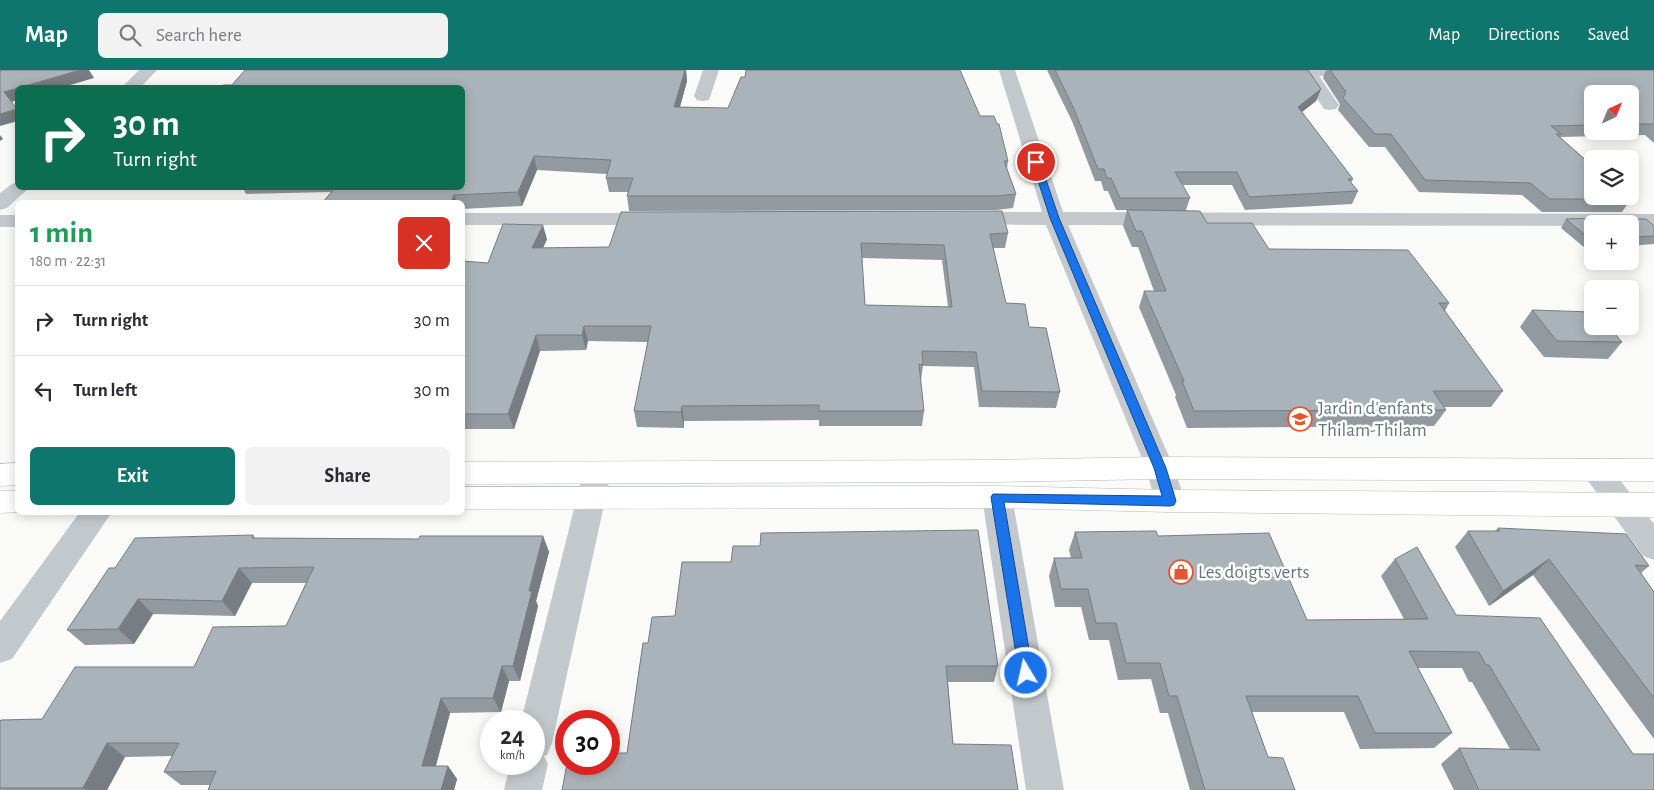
<!DOCTYPE html>
<meta charset="utf-8">
<style>
:root{--surface:#fff;--page:#f2f2f3;--text:#2b2b33;--muted:#7c7c81;--line:#e1e1e2;--accent:#0f766e}
body{margin:0;font-family:"Alegreya Sans",sans-serif;background:var(--page);color:var(--text);height:100vh;display:flex;flex-direction:column;font-size:19px;white-space:nowrap}
*{box-sizing:border-box;margin:0}
p{font-size:16px;color:var(--muted)}
.icon{flex:none;width:28px;height:28px;fill:none;stroke:currentColor;stroke-width:2;stroke-linecap:round;stroke-linejoin:round}
.map{position:relative;flex:1;overflow:hidden}
.panel{position:absolute;left:15px;top:130px;width:450px;height:315px;display:flex;flex-direction:column;background:var(--surface);border-radius:8px;box-shadow:0 2px 12px #0003}
.panel>*{flex:none}
.banner{position:absolute;left:15px;top:15px;width:450px;height:105px;border-radius:8px;box-shadow:0 2px 12px #0003;background:#0b6e4f;color:#fff;overflow:hidden}
.needle{width:32px;rotate:44deg}
.fabs{position:absolute;left:1584px;top:15px;display:grid;gap:10px}
.fabs a{display:grid;place-items:center;width:55px;height:55px;border-radius:8px;background:var(--surface);box-shadow:0 2px 12px #0003;font-size:25px}
.speed{position:absolute;left:480px;top:640px;display:flex;gap:10px;font-size:25px;font-weight:700;text-align:center}
.speed>*{display:grid;place-content:center;width:65px;height:65px;border-radius:50%;background:var(--surface);box-shadow:0 2px 12px #0003;line-height:1}
.speed small{font-size:12px;font-weight:400}
.speed .limit{border:8px solid #d22;background:#fff;color:#111}
.pin{position:absolute;display:grid;place-items:center;width:42px;height:42px;color:#fff;margin:-21px;border:2px solid #fff;border-radius:50%;box-shadow:0 1px 5px #0007}
.me{position:absolute;width:55px;margin:-28px;rotate:351deg;stroke-linejoin:round;filter:drop-shadow(0 0 4px #0008)}
.turn{display:flex;align-items:center;gap:18px;height:105px;padding:0 15px;font-size:22px}
.turn .icon{width:65px;height:65px;stroke-width:2.5}
.turn b{display:block;font-size:35px;line-height:42px}
.round{display:grid;place-items:center;flex:none;width:52px;height:52px;border-radius:8px;background:var(--page)}
.head{display:flex;align-items:center;justify-content:space-between;height:85px;padding:0 15px}
h1{font-size:30px;font-weight:700;line-height:38px;color:#1e9e55}
.primary-button{display:flex;gap:10px;margin-top:auto;padding:10px 15px}
.primary-button a{flex:1;height:58px;border-radius:8px;background:var(--accent);color:#fff;font-size:20px;font-weight:700;line-height:58px;text-align:center}
.primary-button a+a{background:var(--page);color:var(--text)}
ul{padding:0;list-style:none}
li{display:flex;align-items:center;gap:15px;height:70px;padding:0 15px;border-top:1px solid var(--line)}
li div{flex:1}
li b{display:block;font-size:19px}
li em{font-style:normal}
header{display:flex;align-items:center;gap:30px;box-sizing:border-box;height:70px;padding:0 25px;background:var(--accent);color:#fff}
header strong{font-size:24px}
nav{display:flex;gap:28px;margin-inline-start:auto;font-size:18px}
.search{width:350px;height:45px;background:var(--page);display:flex;align-items:center;gap:12px;box-sizing:border-box;padding:0 18px;border-radius:8px;color:var(--muted);font-size:19px}
.map>svg:first-child{display:block}
</style>
<header>
<strong>Map</strong>
<div class="search"><svg class="icon" aria-label="search" viewBox="0 0 24 24"><circle cx="10" cy="10" r="6"/><path d="M15 15l6 6"/></svg>Search here</div>
<nav><a>Map</a><a>Directions</a><a>Saved</a></nav>
</header>
<div class="map">
<svg width="1654" height="720" viewBox="0 0 1654 720">
<rect width="100%" height="100%" fill="#fafaf8"/>
<g fill="none" stroke-linecap="round" stroke-linejoin="round">
<g stroke="#b5babe" stroke-width="1">
<g id="primary">
<polygon points="1160,387 1654,389 1654,411 1160,409 992,412 462,414 462,392 992,390"/>
<polygon points="18,393 18,415 0,416 0,394"/>
<polygon points="997,416 1170,420 1654,423 1654,447 1170,442 997,438 462,439 462,417"/>
<polygon points="0,421 18,421 18,442 21,442 0,443"/>
</g>
</g>
<g fill="#c3c8cc" fill-rule="evenodd">
<polygon points="139,0 157,0 140,18 121,18"/>
<polygon points="703,0 719,0 709,30 703,31 697,30 694,26"/>
<polygon points="999,0 1015,0 1063,142 1654,144 1654,156 1630,156 1630,154 1592,154 1592,156 1068,155 1174,398 1185,431 1180,439 1170,442 1160,439 1155,431 1146,398 1046,155 966,154 958,153 955,148 958,143 966,142 1042,142"/>
<polygon points="1298,0 1425,0 1423,4 1417,5 1319,6 1339,35 1336,39 1330,40 1324,39"/>
<polygon points="18,112 18,118 29,118 7,138 0,140 0,123 12,114"/>
<polygon points="462,143 655,143 663,144 666,149 663,154 655,155 462,155"/>
<rect x="0" y="145" width="18" height="12"/>
<polygon points="1596,389 1606,392 1654,454 1654,490 1643,486 1586,408 1582,400 1586,392"/>
<polygon points="597,392 607,395 611,403 552,673 547,685 544,686 548,694 542,720 504,720 510,694 534,694 534,651 521,651 583,403 587,395"/>
<polygon points="997,416 1007,419 1012,427 1064,720 1026,720 982,427 987,419"/>
<polygon points="80,442 112,442 12,589 0,593 0,551"/>
</g>
<use href="#primary" fill="#fff" fill-rule="evenodd"/>
</g>
<g fill="#929a9f" fill-rule="evenodd">
<polygon points="245,0 686,0 687,11 680,37 980,46 1008,91 1007,99 1016,124 1013,138 996,140 629,141 627,126 628,122 609,122 606,108 607,104 537,100 522,136 462,139 462,132 323,132 331,122 246,124 243,118 462,118 232,15"/>
<polygon points="1047,0 1308,0 1321,19 1316,31 1302,42 1353,109 1351,113 1358,121 1352,134 1245,140 1232,115 1182,115 1190,128 1186,140 1207,153 1269,179 1449,233 1445,241 1503,321 1491,337 1444,337 1446,340 1434,356 1187,358 1175,327 1176,325 1139,237 1144,221 1154,221 1138,177 1132,177 1123,156 1127,140 1116,140 1108,121 1104,121 1101,111 1095,111 1072,51"/>
<path d="M1326,0H1654V73L1645,65L1560,67L1631,129L1622,142H1542L1522,125L1419,122L1385,77H1369L1338,40L1340,34L1323,8ZM1592,24H1630V61H1592Z"/>
<polygon points="1566,149 1636,149 1654,156 1654,174 1630,176 1630,154 1592,154 1592,178 1585,178 1561,158"/>
<path d="M1008,163L1005,178H993L1006,233L1029,257L1060,322L1056,338L979,337L974,297L923,296L921,310H920L924,341L922,356H819V350L684,351V358L637,357L634,341L648,272L588,271L586,280L540,281L514,359H462V191L488,193L547,169L543,178L609,177ZM862,188L942,190L948,237L865,235Z"/>
<polygon points="1532,240 1622,272 1608,289 1544,287 1520,257"/>
<polygon points="1498,458 1649,496 1641,503 1654,522 1654,669 1533,505 1489,536 1455,477 1468,461 1495,461"/>
<polygon points="1075,462 1158,466 1307,550 1404,549 1381,506 1395,489 1456,545 1654,720 1454,720 1441,694 1459,678 1510,679 1472,612 1469,612 1462,598 1418,598 1452,663 1434,678 1360,679 1344,642 1252,642 1268,687 1295,720 1190,720 1168,643 1160,643 1151,609 1118,610 1109,570 1089,570 1081,537 1055,537 1049,506 1054,488 1071,488 1069,480"/>
<polygon points="253,465 255,468 419,469 543,466 549,482 536,531 538,536 520,611 509,611 501,642 450,643 436,696 448,696 457,709 454,720 208,720 210,715 181,715 164,702 172,686 125,687 107,720 0,720 0,651 42,649 194,597 286,556 306,513 252,513 235,546 153,544 134,574 85,575 67,560"/>
<polygon points="643,573 998,596 994,612 948,612 953,674 627,683"/>
</g>
<g fill="#777d82">
<polygon points="80,0 89,0 94,8 60,18 19,18"/>
<polygon points="685,0 686,0 687,11 676,51 674,37"/>
<polygon points="18,18 18,30 11,32 4,22"/>
<polygon points="1321,19 1316,31 1293,49 1298,37"/>
<polygon points="17,39 18,51 0,56 0,44"/>
<polygon points="0,65 3,69 0,71"/>
<polygon points="534,86 537,100 522,136 518,122"/>
<polygon points="454,125 457,132 451,132"/>
<polygon points="543,155 547,169 536,193 532,178"/>
<polygon points="584,256 588,271 586,280 582,265"/>
<polygon points="536,265 540,281 514,359 508,344"/>
<polygon points="682,336 684,351 684,358 681,342"/>
<polygon points="543,466 549,482 536,531 538,536 520,611 513,596 529,521"/>
<polygon points="1549,489 1533,505 1489,536 1503,521"/>
<polygon points="239,498 252,513 235,546 222,531"/>
<polygon points="138,529 153,544 134,574 118,559"/>
<polygon points="502,596 509,611 501,642 493,628"/>
<polygon points="441,628 450,643 432,709 422,696"/>
<polygon points="107,673 125,687 107,720 86,720 83,718"/>
<polygon points="448,696 457,709 454,720 441,720"/>
</g>
<g fill="#aab3b9" stroke="#777d82" fill-rule="evenodd">
<polygon points="0,0 80,0 4,22 17,39 0,44"/>
<polygon points="245,0 685,0 674,37 728,38 741,7 745,7 746,0 960,0 980,46 994,46 997,54 999,54 1008,91 1004,91 1016,124 998,126 627,126 633,108 606,108 611,90 534,86 518,122 454,125 451,132 323,132 335,118 462,118 462,18 220,18 223,15 232,15"/>
<polygon points="1055,0 1308,0 1321,19 1298,37 1353,109 1348,109 1358,121 1249,127 1237,102 1175,102 1190,128 1120,128 1111,108 1107,108 1104,99 1098,99 1074,39"/>
<polygon points="1330,0 1654,0 1654,54 1630,54 1630,24 1592,24 1592,55 1551,56 1561,64 1556,64 1592,96 1592,126 1628,126 1631,129 1550,129 1530,113 1425,110 1391,64 1375,64 1343,28 1346,22"/>
<polygon points="1127,140 1200,141 1207,153 1252,153 1269,179 1408,180 1449,233 1439,233 1503,321 1433,321 1446,340 1194,341 1182,311 1184,311 1144,221 1166,221 1142,161 1136,161"/>
<path d="M1002,141L1008,163L990,164L1006,233L1025,234L1029,257L1046,258L1060,322L982,321L976,282L922,281L923,295L919,294L924,341H819V335L682,336L681,342L634,341L651,256H584L582,265H536L508,344H462V191L488,193L503,154L543,155L532,178L609,177L621,142ZM861,173L944,175L952,237L865,235Z"/>
<polygon points="1634,147 1636,149 1646,149 1654,156 1654,166 1630,167 1630,154 1592,154 1592,170 1591,170 1566,149"/>
<polygon points="1532,240 1592,242 1592,256 1608,256 1622,272 1557,271"/>
<polygon points="1498,458 1626,464 1649,496 1635,495 1654,522 1654,628 1549,489 1503,521 1468,461 1500,461"/>
<polygon points="978,460 998,596 946,596 953,674 1011,675 1018,720 562,720 567,694 609,694 609,683 627,683 643,573 648,573 652,547 675,546 682,492 731,492 733,476 760,476 761,463"/>
<polygon points="1156,461 1158,466 1269,463 1307,550 1428,549 1395,489 1417,477 1456,545 1540,548 1633,684 1654,684 1654,720 1479,720 1459,678 1540,680 1489,595 1486,595 1479,582 1409,581 1452,663 1375,663 1358,626 1246,626 1268,687 1283,688 1295,720 1205,720 1177,626 1169,626 1160,593 1126,593 1116,553 1096,553 1088,519 1061,519 1054,488 1082,488 1075,462"/>
<polygon points="253,465 252,468 419,469 420,466 543,466 529,521 532,521 513,596 502,596 493,628 441,628 422,696 448,696 441,720 208,720 216,701 164,702 179,673 107,673 83,718 0,718 0,651 1,650 42,649 75,597 194,597 213,557 286,556 314,497 239,498 222,531 138,529 118,559 67,560 109,498 115,498 135,468"/>
</g>
<polygon fill="#1a73e8" stroke="#114b97" points="1036,90 1040,92 1059,148 1166,398 1176,431 1174,435 1170,436 1004,432 1033,603 1031,607 1026,609 1021,607 1019,603 991,427 993,424 1162,426 1154,398 1050,148 1032,92"/>
<defs>
<g id="school-ring" transform="scale(1.25)"><circle r="9.5" fill="#fff" stroke="#e4572e" stroke-width="1.5"/><path d="M0-5L7-2L0 1L-7-2ZM-4 1L0 2.5L4 1V4Q0 6-4 4Z" fill="#e4572e"/></g>
<g id="shop-ring" transform="scale(1.25)"><circle r="9.5" fill="#fff" stroke="#e4572e" stroke-width="1.5"/><path d="M-5-2.5h2.3a2.7 3.5 0 0 1 5.4 0H5L5.5 6h-11ZM-1.5-2.5h3a1.5 2.3 0 0 0-3 0Z" fill="#e4572e"/></g>
</defs>
<g fill-rule="evenodd">
<use href="#school-ring" x="1300" y="349"/>
<use href="#shop-ring" x="1181" y="502"/>
</g>
<g text-anchor="middle" dominant-baseline="central" stroke-width="5" stroke-linejoin="round" paint-order="stroke">
<g font-size="19" fill="#657683" stroke="#fff" text-anchor="start">
<text x="1318" y="338">Jardin d'enfants<tspan x="1318" dy="22">Thilam-Thilam</tspan></text>
<text x="1198" y="502">Les doigts verts</text>
</g>
</g>
</svg>
<div class="fabs">
<a><svg class="needle" viewBox="-14 -14 28 28"><path d="M0-13l5 13h-10z" fill="#e53935"/><path d="M0 13l5-13h-10z" fill="#7c7c81"/></svg></a>
<a><svg class="icon" aria-label="layers" viewBox="0 0 24 24"><path d="M12 4l9 5-9 5-9-5zM3 14l9 5 9-5"/></svg></a>
<a>+</a>
<a>−</a>
</div>
<div class="speed"><div>24<small>km/h</small></div><div class="limit">30</div></div>
<div class="pin" style="left:1036px;top:92px;background:#d93025"><svg class="icon" aria-label="arrive" viewBox="0 0 24 24"><path d="M6 21V4h12l-3 4 3 4H6"/></svg></div>
<svg class="me" style="left:1026px;top:603px" viewBox="-20 -20 40 40"><circle r="17" fill="#1a73e8" stroke="#fff" stroke-width="3"/><path d="M0-11L8 9 0 5-8 9z" fill="#fff"/></svg>
<div class="banner">
<div class="turn"><svg class="icon" aria-label="right" viewBox="0 0 24 24"><path d="M7 20v-9h11M14 6l5 5-5 5"/></svg><div><b>30 m</b>Turn right</div></div>
</div>
<section class="panel">
<div class="head"><div><h1>1 min</h1><p>180 m · 22:31</p></div><a class="round" style="background:#d93025;color:#fff"><svg class="icon" aria-label="close" viewBox="0 0 24 24"><path d="M6 6l12 12M18 6L6 18"/></svg></a></div>
<ul>
<li><svg class="icon" aria-label="right" viewBox="0 0 24 24"><path d="M7 20v-9h11M14 6l5 5-5 5"/></svg><div><b>Turn right</b></div><em>30 m</em></li>
<li><svg class="icon" aria-label="left" viewBox="0 0 24 24"><path d="M17 20v-9H6M10 6l-5 5 5 5"/></svg><div><b>Turn left</b></div><em>30 m</em></li>
</ul>
<div class="primary-button"><a>Exit</a><a>Share</a></div>
</section>
</div>
